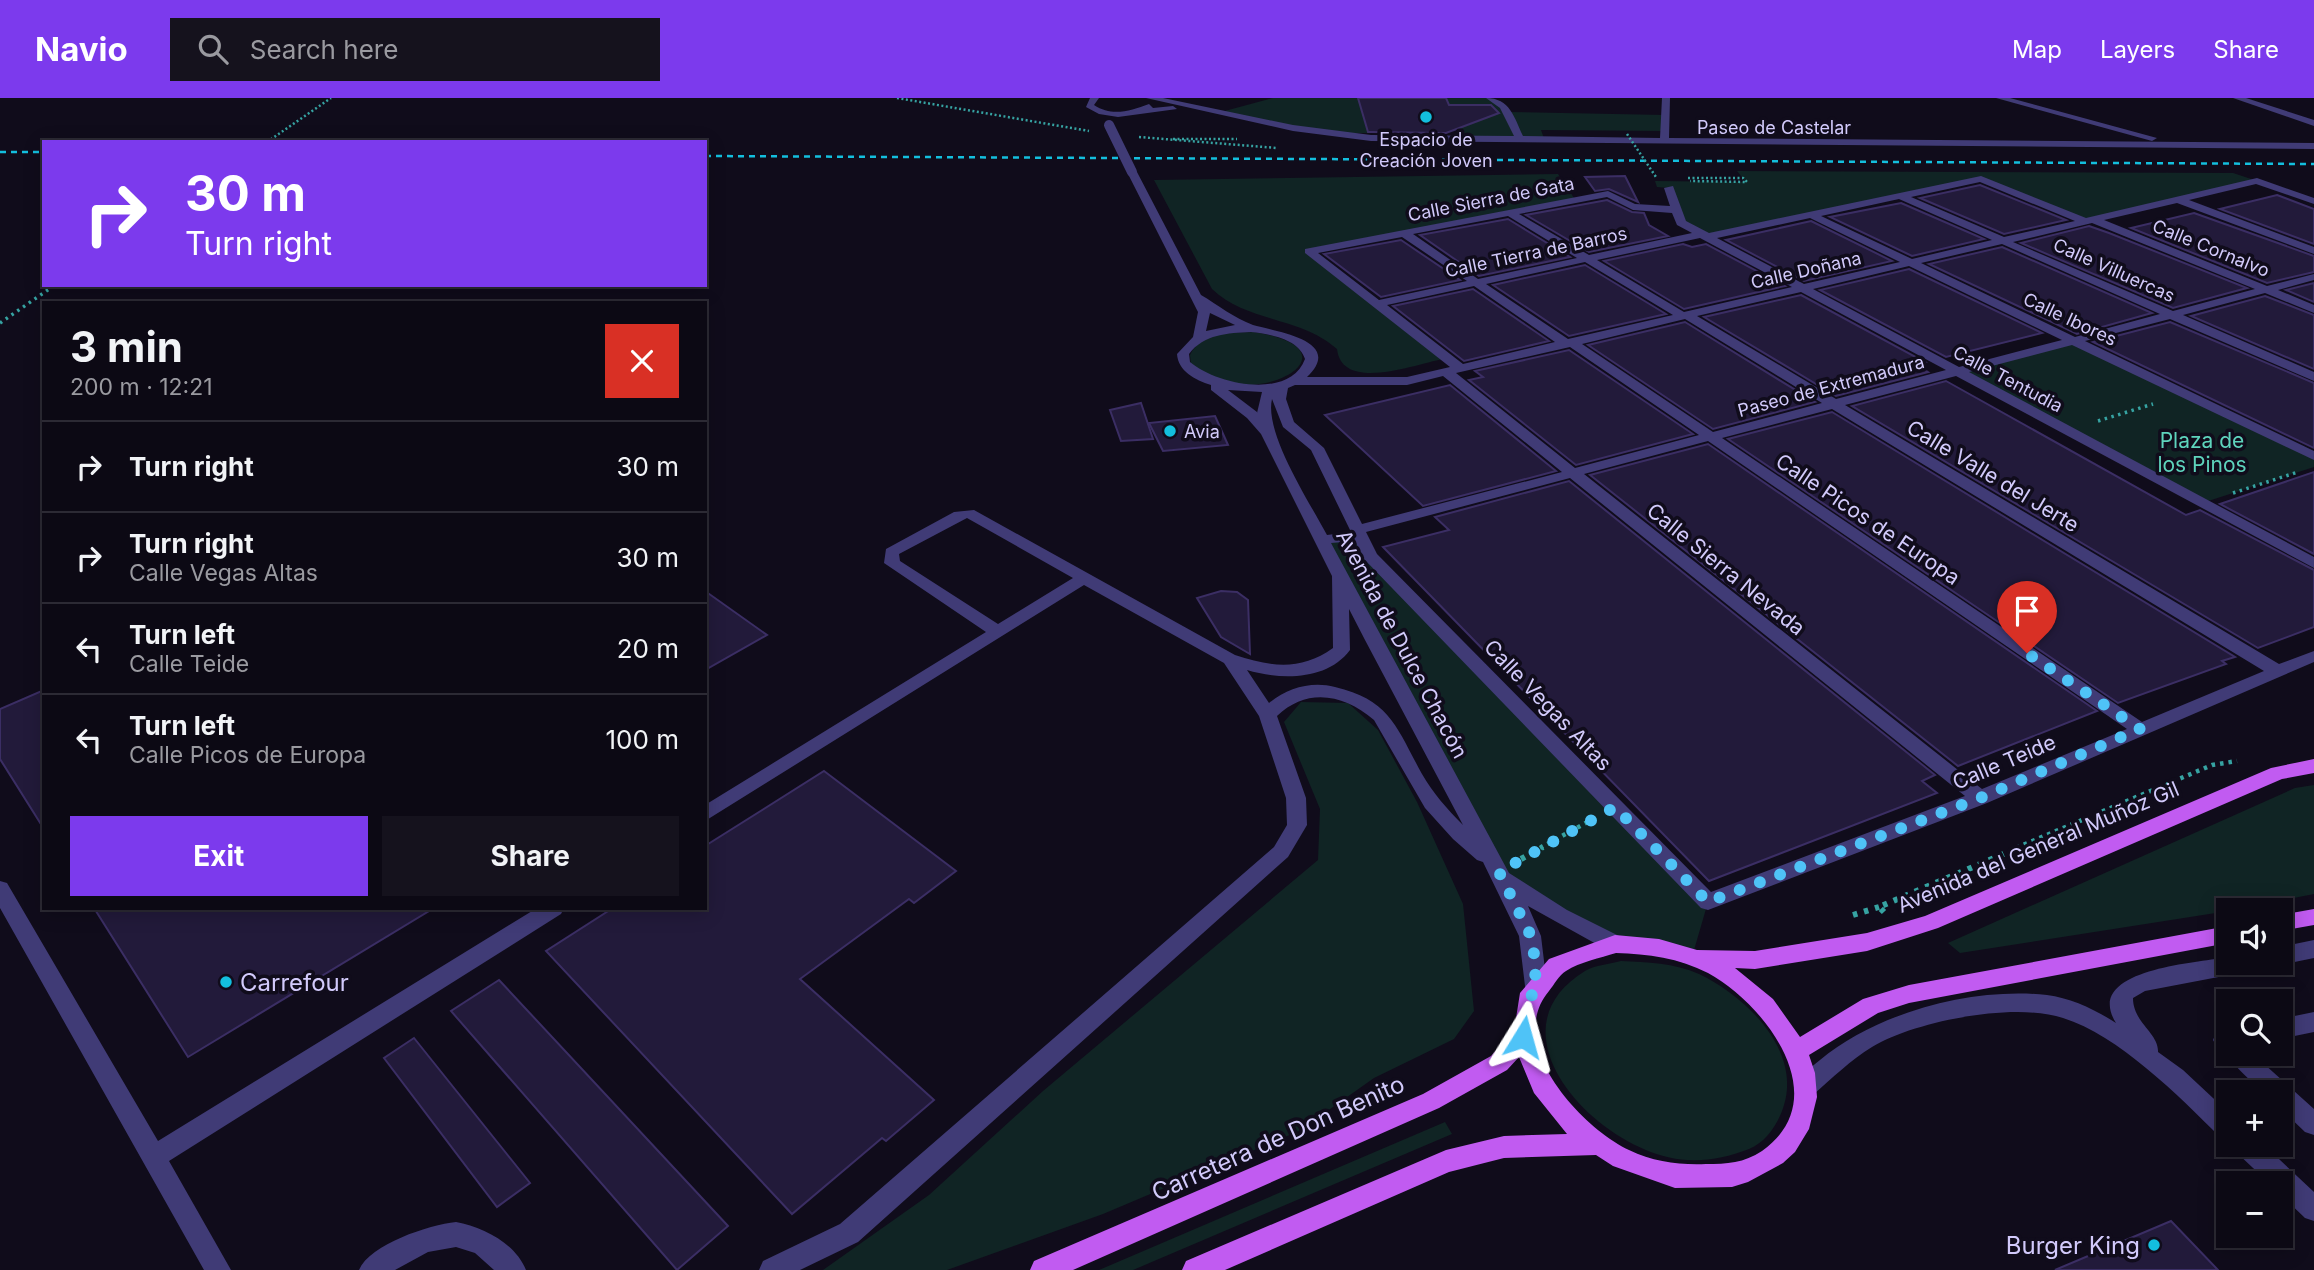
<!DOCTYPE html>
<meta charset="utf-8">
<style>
:root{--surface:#0c0914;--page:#15121d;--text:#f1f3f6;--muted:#9a9aa0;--line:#2c2a34;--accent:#7c3aed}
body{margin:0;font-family:Inter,sans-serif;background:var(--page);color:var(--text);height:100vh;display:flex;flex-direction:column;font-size:26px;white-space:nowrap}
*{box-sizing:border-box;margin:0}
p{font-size:23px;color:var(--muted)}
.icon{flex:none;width:38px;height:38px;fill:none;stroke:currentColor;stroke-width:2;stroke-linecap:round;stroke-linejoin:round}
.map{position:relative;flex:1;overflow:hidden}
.drawer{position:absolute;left:42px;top:203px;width:665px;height:609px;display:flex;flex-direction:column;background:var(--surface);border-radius:0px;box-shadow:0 4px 18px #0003,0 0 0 2px var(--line)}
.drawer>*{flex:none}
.top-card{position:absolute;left:42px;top:42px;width:665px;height:147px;border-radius:0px;box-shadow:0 4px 18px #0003,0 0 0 2px var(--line);background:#7c3aed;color:#fff;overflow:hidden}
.controls{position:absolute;left:2216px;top:800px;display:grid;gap:14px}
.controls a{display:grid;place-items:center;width:77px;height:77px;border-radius:0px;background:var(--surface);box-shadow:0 4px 18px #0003,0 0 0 2px var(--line);font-size:35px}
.pin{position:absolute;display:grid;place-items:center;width:60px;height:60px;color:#fff;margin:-72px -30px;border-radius:50% 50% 50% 0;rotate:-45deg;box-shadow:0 0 7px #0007}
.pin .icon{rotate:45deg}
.me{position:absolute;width:77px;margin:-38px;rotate:8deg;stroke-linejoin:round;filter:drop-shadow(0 0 5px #0008)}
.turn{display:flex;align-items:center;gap:24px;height:147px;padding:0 28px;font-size:32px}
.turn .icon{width:91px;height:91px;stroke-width:2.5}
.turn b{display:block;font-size:49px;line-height:60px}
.round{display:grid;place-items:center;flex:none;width:74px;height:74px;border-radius:0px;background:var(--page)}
.headline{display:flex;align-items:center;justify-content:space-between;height:119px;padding:0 28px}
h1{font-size:42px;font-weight:700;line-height:52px}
.primary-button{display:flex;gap:14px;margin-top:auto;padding:14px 28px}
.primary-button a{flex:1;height:80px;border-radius:0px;background:var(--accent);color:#fff;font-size:28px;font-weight:700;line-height:80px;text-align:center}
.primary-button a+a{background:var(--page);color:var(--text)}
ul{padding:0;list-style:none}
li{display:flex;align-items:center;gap:21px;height:91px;padding:0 28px;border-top:2px solid var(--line)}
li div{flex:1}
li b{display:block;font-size:26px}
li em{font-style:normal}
header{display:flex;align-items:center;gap:42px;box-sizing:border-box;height:98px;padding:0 35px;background:var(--accent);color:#fff}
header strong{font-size:33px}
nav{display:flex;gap:38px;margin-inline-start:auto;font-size:24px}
.search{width:490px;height:63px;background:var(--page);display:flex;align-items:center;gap:18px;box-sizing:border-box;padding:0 24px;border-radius:0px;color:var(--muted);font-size:26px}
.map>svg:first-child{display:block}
</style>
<header>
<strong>Navio</strong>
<div class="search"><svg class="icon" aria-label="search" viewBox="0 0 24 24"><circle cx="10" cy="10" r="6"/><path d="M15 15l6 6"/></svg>Search here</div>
<nav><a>Map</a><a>Layers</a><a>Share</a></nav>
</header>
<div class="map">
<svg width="2314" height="1172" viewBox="0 0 2314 1172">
<rect width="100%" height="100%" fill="#100c1b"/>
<g fill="#102424">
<polygon points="1273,0 1358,0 1368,35 1326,35 1221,14"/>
<polygon points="1446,0 1490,0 1507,14 1665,17 1664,33 1541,32 1545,43 1461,42 1452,20 1480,9 1449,9"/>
<polygon points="1737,73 2233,75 2257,83 2087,124 1981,81 1707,139 1681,125 1669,90 1657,89 1655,83 1746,84"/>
<path d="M1558,76L1576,103L1310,153L1443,261C1416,266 1342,295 1337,251C1300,218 1248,225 1212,191L1154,82Z"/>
<path d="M1253,234C1356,249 1275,305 1214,281C1206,278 1198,271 1191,266L1190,257C1202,233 1229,235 1253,234Z"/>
<polygon points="2075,243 2314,358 2314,369 2202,405 1959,274"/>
<polygon points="1360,438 1370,458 1708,804 1692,859 1615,846 1499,774 1320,442"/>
<polygon points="1301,604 1348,605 1378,632 1417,704 1463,806 1474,913 1454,941 1374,980 1299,1033 1103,1116 947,1172 823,1172 929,1097 1043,993 1318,762 1320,711 1284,624"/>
<polygon points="2314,687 2314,796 2222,814 1960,855 1948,845 2295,690"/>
<path d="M1621,863C1647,864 1674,865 1699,876C1745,898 1801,951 1784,1007C1779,1024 1767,1044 1749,1051C1728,1059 1710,1063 1687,1062C1604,1058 1482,936 1585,873C1595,867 1610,866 1621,863Z"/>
<polygon points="1445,1024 1452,1036 1133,1172 1099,1172"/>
</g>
<g fill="#221a3a" stroke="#3b2e64" stroke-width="2">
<polygon points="1358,0 1446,0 1449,7 1491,7 1499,15 1446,35 1371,34 1368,34"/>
<polygon points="1625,78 1638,104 1609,91 1595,93 1585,79"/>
<polygon points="1980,87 2066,122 2004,136 1920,100"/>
<polygon points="2277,97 2314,111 2314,146 2220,111"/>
<polygon points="1607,102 1632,114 1644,115 1649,127 1668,138 1589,154 1526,117"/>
<polygon points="1901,105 1984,141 1912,158 1830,119"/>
<polygon points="2194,115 2314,158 2314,174 2267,185 2131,130"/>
<polygon points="1508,121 1570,159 1479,178 1420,137"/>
<polygon points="1811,123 1892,163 1804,183 1726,142"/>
<polygon points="2089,128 2109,135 2247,190 2173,210 2021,145"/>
<polygon points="1401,142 1460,182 1381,199 1324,156"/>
<polygon points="1683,146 1692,149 1706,146 1785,188 1684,211 1604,163"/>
<polygon points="2002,149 2152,215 2077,236 1929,166"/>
<polygon points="1585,167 1666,216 1569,238 1493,187"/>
<polygon points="1909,171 2042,235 1946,259 1820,192"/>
<polygon points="2314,185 2314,204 2286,192"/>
<polygon points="1473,191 1549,243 1464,263 1393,208"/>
<polygon points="1801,197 1925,264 1915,266 1928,274 1836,298 1704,219"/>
<polygon points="2265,198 2314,217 2314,271 2191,218"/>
<polygon points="1685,224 1815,304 1713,331 1588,247"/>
<polygon points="2170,224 2314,285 2314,350 2093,244"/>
<polygon points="1569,252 1693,336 1576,367 1469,282 1483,279 1475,273"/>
<polygon points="1946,283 2186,417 2200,412 2314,472 2314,529 2258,550 1852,308"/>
<polygon points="1450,287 1556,373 1423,408 1325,317"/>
<polygon points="1141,305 1153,341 1121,343 1110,312"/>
<polygon points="1832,314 2235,559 2222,563 2226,566 2118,605 1728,341"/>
<polygon points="1215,318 1228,347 1163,353 1149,325"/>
<polygon points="1708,346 2097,613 1958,668 1590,377"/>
<polygon points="2314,374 2314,456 2220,406"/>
<polygon points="1569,383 1935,677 1922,683 1937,695 1709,783 1383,449 1449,432 1435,419"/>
<polygon points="705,493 767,537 705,572"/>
<polygon points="1221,493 1237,494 1248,502 1250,556 1221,539 1197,500"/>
<polygon points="44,592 44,731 0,661 0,611"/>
<polygon points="824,673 956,773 914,805 909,801 800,881 934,1002 886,1043 882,1040 792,1116 546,853 613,810 705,810 705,748"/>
<polygon points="94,810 434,810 188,959"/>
<polygon points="499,882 728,1128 677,1172 451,913"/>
<polygon points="414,940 530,1085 497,1109 384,960"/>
<polygon points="2171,1123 2218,1172 2055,1172"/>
</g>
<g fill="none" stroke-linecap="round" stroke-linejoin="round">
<g stroke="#36a3a2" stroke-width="2.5" stroke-dasharray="2 2.5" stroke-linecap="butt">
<polyline points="897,0 1089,33"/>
<polyline points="1139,39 1277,50"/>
<polyline points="1173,41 1237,41"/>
<polyline points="267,44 331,0"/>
<polyline points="1688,80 1743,80 1747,84 1690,83"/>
</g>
<g stroke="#36a3a2" stroke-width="3.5" stroke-dasharray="2.5 4.5" stroke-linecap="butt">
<polyline points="0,225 55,187"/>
<polyline points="2098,323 2153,306"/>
<polyline points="2233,395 2298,374"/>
</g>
<g stroke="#36a3a2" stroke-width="4.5" stroke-dasharray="3.5 5" stroke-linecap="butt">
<polyline points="1540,750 1593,721"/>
<polyline points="2016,750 2212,667 2237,663"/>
</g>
<g stroke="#36a3a2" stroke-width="6" stroke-dasharray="4.5 7" stroke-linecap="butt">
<polyline points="1521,761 1543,749"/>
<polyline points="1884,814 1879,809 2020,749"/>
<polyline points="1853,817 1879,809"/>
</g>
<g fill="#403b76" fill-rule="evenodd">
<path d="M1090,0H1099L1094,7C1112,19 1130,13 1149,6L1153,10L1173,8L1177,11L1118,19L1099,16L1086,9Z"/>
<path d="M1146,0H1163L1293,27L1371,37L1514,38L1500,10L1486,0C1510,0 1514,19 1523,38L1660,40L1662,0H1670L1669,40L2314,45V51L1371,43L1293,33Z"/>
<polygon points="1996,0 2010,0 2157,40 2152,43"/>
<polygon points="2233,0 2246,0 2314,22 2314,28"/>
<path d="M1132,71L1137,74L1201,197C1218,207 1234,220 1253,227C1273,233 1346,242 1307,279H1407L1450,269L1305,155V151L1608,93L1635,106L1670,108L1664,90L1673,88L1686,123L1709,135L1981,78L2086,120L2257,80L2314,100V106L2256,86L2189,102L2314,149V156L2177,105L2104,122L2267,188L2314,176V182L2278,192L2314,207V215L2265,195L2183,217L2314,274V283L2170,221L2085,243L2314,353V362L2072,247L1969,274L2314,459V470L1956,278L1845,307L2279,566L2314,553V564L1987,705L1708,812L1701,810L1364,461L1355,443L1331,445L1509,775L1567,812L1623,840L1626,846L1623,852L1615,855L1607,852L1528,808L1541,838L1547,888L1544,894L1536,897L1528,894L1525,888L1519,838L1483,764L1477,762L1453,741L1425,710L1374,622C1344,596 1307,589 1277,618L1306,700L1307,727L1288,759L858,1144L800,1172H759L763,1163L840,1126L1274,749L1287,727L1286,700L1259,618L1224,565L1084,487L705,723V707L986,534L884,465L886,451L954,414L974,412L1235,557C1271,569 1301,573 1333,550L1332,478L1261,336L1247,320L1211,292V287C1195,282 1178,273 1177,256L1193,239L1198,214L1127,74ZM1980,84L2075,123L2004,139L1911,99ZM1607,99L1633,112L1672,115L1677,127L1692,135L1589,157L1519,116ZM1899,101L1992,142L1912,161L1821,118ZM1508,118L1577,160L1478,181L1413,136ZM1810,120L1900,164L1804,186L1717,140ZM2092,125L2255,191L2173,213L2013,144ZM1402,139L1467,183L1379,202L1318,155ZM1700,140L1792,189L1684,214L1597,162ZM2002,146L2160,216L2075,239L1921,165ZM1585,164L1673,217L1568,241L1486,186ZM1909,168L2062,242L1959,269L1813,191ZM1474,188L1555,244L1463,266L1387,207ZM1801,194L1946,272L1836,301L1697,218ZM1210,215L1235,227L1206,233ZM1685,221L1822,305L1713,334L1582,246ZM1251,234C1270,236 1299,241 1305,261C1290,302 1217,287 1190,264L1189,256C1204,236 1228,235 1251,234ZM1570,249L1699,337L1575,370L1456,275ZM1443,278L1562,374L1362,426L1324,350L1294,324L1286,301L1288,290L1295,287H1407ZM1228,292L1262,294L1257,315V314ZM1272,301L1283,329L1311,352L1351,434L1327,437C1310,405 1264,335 1272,301ZM1832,311L2264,573L2142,624L1722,340ZM1708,343L2127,631L1982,691L1584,376ZM1570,380L1965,698L1711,794L1377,456L1366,434ZM967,420L1073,480L998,526L900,463L899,456ZM1349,511L1365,542L1463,727C1447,711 1433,695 1422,676C1397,631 1391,602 1335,589C1311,583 1288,590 1269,605L1247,572C1280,582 1327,583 1350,552Z"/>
<polygon points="0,783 7,785 158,1043 537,810 564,810 561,816 169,1063 231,1172 204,1172 0,810"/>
<polygon points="2314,842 2314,860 2280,867 2273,864 2280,864 2280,849"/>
<path d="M2228,859V864H2261L2258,870L2250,873L2145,893L2133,900C2133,925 2159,935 2158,954L2183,972L2228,1014V1041L2219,1038C2179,998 2118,937 2063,920C2014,904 1915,923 1872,949C1851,962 1832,980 1814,996L1806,999L1798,996L1794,989C1800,978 1810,970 1820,962C1878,914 1972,889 2047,897C2071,900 2096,912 2116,925C2082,871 2197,865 2228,859Z"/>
<polygon points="2314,914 2314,934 2280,941 2280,921"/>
<path d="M2224,932H2228V956H2253L2314,1011V1037L2305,1034L2280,1010V994H2263C2250,982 2237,971 2227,957C2223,952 2217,950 2213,942L2216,935Z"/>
<polygon points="2233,1046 2263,1046 2314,1094 2314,1123 2305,1120 2280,1096 2280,1085 2269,1085 2236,1054"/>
<path d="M456,1124C483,1129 515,1145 526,1172H494L475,1155L456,1149L428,1154L395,1172H359C370,1146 429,1127 456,1124Z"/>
</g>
<g fill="#c15bf1" fill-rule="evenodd">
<path d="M2314,661V675L2282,681L1938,830L1867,853L1755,871L1735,870L1773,901L1800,939L1863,901L1909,887L2228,828V845L1909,905L1878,915L1809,957L1815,975L1817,999L1809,1031L1795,1054L1783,1065L1748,1084L1732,1089L1675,1090L1613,1068L1596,1057L1504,1060L1449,1074L1225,1172H1182L1186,1163L1446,1052L1504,1038L1567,1036L1534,995L1519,959L1507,972L1439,1010L1073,1172H1030L1034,1163L1423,996L1491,958L1514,933L1520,895L1549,861L1615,837L1659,841L1697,852L1755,853L1867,835L1925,818L2271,670ZM1616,855C1648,856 1679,860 1708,875C1765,906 1837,1000 1762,1053C1744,1065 1727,1066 1706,1066C1679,1067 1654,1064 1629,1052C1581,1029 1504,946 1549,893C1554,887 1559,877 1566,873C1580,864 1600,860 1616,855Z"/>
<polygon points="2314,811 2314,827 2280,833 2280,817"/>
</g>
<g stroke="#13bfde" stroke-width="2.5" stroke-dasharray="6 5" stroke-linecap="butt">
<polyline points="0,54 44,54"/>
<polyline points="705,58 2314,66"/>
</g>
<polyline stroke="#36a3a2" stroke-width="2.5" stroke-dasharray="2 2.5" stroke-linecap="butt" points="1627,36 1656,79"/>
<polyline stroke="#403b76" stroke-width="10" points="1109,27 1132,74"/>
</g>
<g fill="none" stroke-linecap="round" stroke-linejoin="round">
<polyline stroke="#4fc3f7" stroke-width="12" stroke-dasharray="0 21.6" points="1523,939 1525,912 1536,888 1534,856 1531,838 1499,774 1615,709 1708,804 1980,700 2140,631 2027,555"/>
</g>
<g fill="#13bfde" stroke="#100c1b" stroke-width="2.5">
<circle cx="1426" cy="19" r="7"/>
<circle cx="1170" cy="333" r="7"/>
<circle cx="226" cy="884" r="7"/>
<circle cx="2154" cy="1147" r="7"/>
</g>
<g text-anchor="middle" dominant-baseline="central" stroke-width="7" stroke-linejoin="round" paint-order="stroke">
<g font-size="18" fill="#d2cafb" stroke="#100c1b">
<text x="1774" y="29">Paseo de Castelar</text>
<text transform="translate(1491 101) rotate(-11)">Calle Sierra de Gata</text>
<text transform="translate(2211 150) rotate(22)">Calle Cornalvo</text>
<text transform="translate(1536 154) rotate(-12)">Calle Tierra de Barros</text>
<text transform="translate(1806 172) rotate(-13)">Calle Doñana</text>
<text transform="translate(2114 172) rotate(24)">Calle Villuercas</text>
<text transform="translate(2070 221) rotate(25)">Calle Ibores</text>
<text transform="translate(2008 281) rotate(28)">Calle Tentudia</text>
<text transform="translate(1831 288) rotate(-15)">Paseo de Extremadura</text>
</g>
<g font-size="18" fill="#d2cafb" stroke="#100c1b">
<text x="1426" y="41">Espacio de<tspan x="1426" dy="21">Creación Joven</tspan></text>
<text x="1184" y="333" text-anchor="start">Avia</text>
</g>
<g font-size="21" fill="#5ed3bc" stroke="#100c1b">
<text x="2202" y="342">Plaza de<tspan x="2202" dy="24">los Pinos</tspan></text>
</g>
<g font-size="21" fill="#d2cafb" stroke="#100c1b">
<text transform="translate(1993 378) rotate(31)">Calle Valle del Jerte</text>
<text transform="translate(1868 421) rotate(34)">Calle Picos de Europa</text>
<text transform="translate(1726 471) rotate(39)">Calle Sierra Nevada</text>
<text transform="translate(1402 546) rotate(62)">Avenida de Dulce Chacón</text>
<text transform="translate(1548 607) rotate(46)">Calle Vegas Altas</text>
<text transform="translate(2004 664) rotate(-23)">Calle Teide</text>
<text transform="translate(2038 749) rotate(-23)">Avenida del General Muñoz Gil</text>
</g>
<g font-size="24" fill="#d2cafb" stroke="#100c1b" text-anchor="start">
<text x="240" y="884">Carrefour</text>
<text x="2140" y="1147" text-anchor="end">Burger King</text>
</g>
<g font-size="24" fill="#d2cafb" stroke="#100c1b">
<text transform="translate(1278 1040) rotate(-24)">Carretera de Don Benito</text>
</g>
</g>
</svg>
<div class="controls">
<a><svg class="icon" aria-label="sound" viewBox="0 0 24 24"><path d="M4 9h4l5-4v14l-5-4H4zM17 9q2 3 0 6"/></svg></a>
<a><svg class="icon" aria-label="search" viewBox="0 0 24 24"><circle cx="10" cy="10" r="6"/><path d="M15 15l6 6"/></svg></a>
<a>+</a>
<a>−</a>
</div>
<div class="pin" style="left:2027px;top:555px;background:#d93025"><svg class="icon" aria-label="arrive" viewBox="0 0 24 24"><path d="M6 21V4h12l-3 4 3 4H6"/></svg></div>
<svg class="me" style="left:1523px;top:939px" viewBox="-20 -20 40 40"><path d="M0-17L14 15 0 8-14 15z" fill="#4fc3f7" stroke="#fff" stroke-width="4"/></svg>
<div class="top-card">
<div class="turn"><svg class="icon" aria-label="right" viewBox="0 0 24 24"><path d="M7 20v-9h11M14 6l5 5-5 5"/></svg><div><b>30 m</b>Turn right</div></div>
</div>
<section class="drawer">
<div class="headline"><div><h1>3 min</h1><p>200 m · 12:21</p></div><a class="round" style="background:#d93025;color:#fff"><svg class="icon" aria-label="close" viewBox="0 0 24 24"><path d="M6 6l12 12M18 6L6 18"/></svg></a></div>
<ul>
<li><svg class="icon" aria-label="right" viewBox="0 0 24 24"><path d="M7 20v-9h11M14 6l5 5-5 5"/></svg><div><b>Turn right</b></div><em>30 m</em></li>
<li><svg class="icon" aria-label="right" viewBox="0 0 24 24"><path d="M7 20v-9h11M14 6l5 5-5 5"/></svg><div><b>Turn right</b><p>Calle Vegas Altas</p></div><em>30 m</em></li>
<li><svg class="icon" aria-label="left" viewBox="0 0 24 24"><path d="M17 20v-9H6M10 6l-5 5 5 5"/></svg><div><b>Turn left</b><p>Calle Teide</p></div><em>20 m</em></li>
<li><svg class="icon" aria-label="left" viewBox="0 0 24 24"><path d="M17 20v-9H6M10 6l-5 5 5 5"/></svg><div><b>Turn left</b><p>Calle Picos de Europa</p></div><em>100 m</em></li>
</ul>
<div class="primary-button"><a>Exit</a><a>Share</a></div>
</section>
</div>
